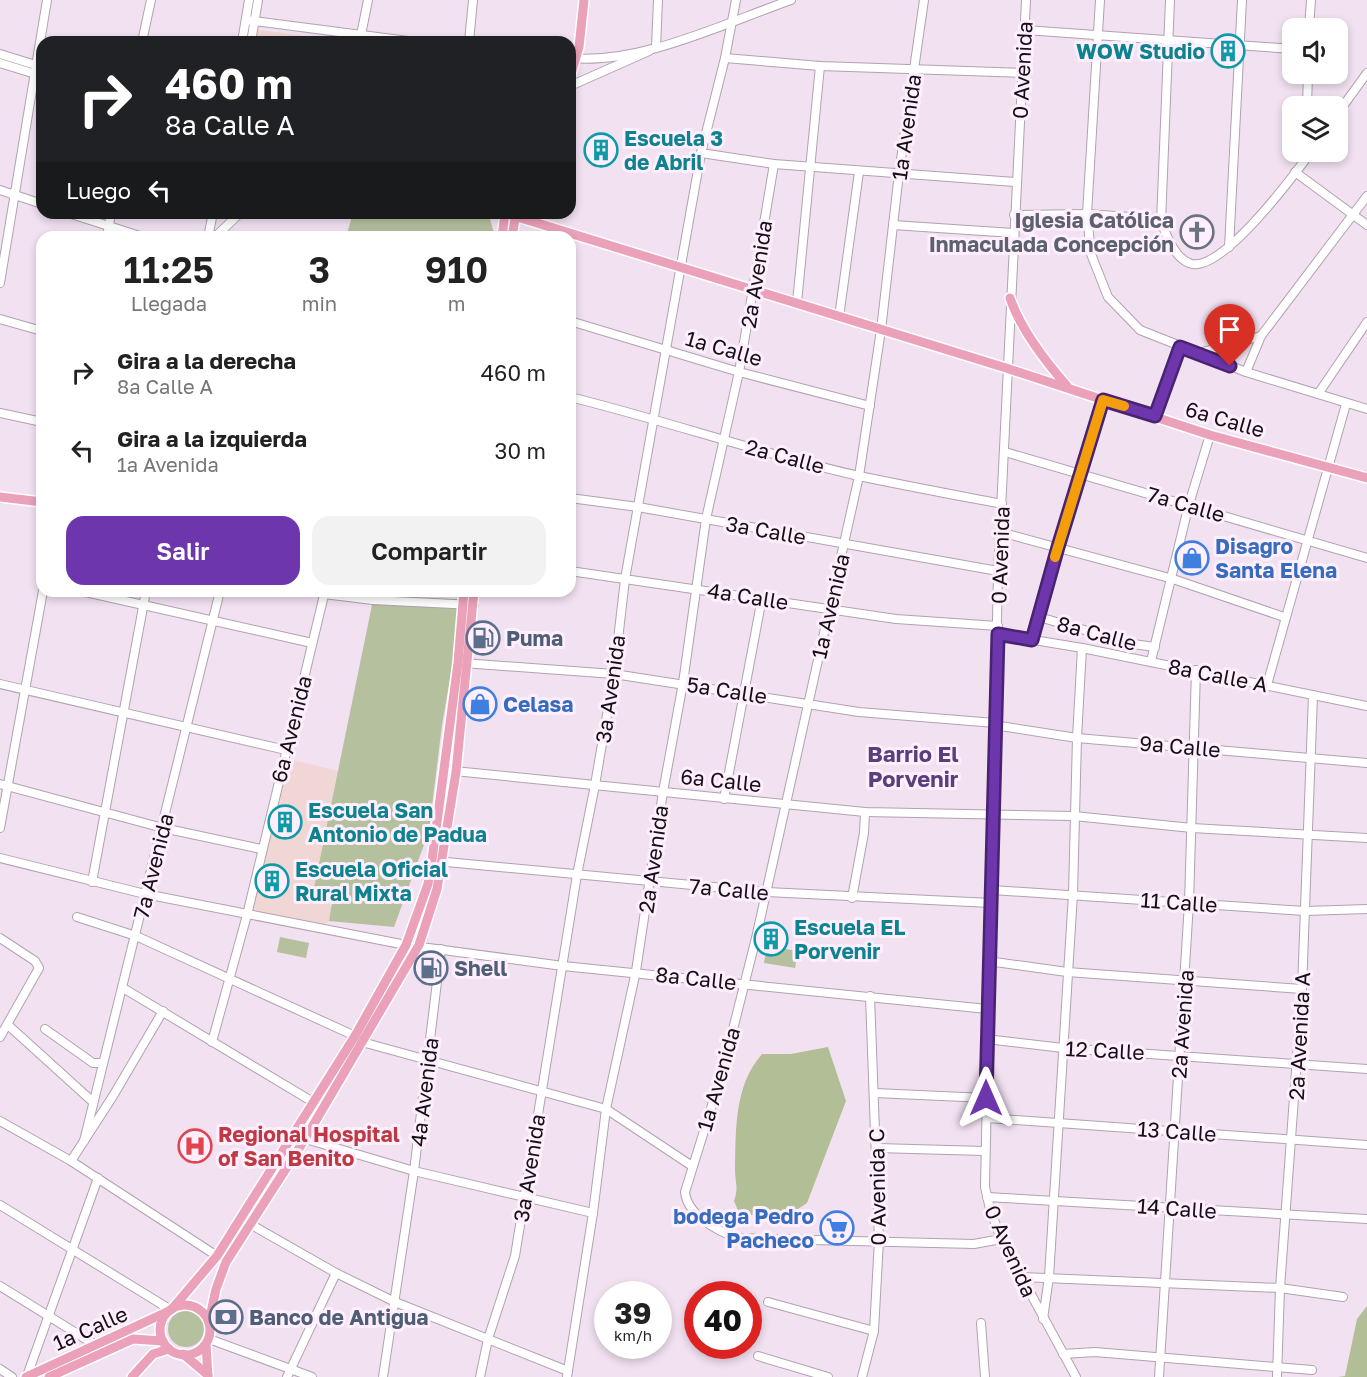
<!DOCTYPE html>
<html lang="es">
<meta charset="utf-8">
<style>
:root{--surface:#fff;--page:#f2f2f2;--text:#222;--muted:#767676;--accent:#6d36ac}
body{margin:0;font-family:"Golos Text",sans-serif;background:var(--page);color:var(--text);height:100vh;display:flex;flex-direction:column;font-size:22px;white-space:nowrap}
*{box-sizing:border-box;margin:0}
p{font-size:20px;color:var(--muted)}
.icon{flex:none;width:33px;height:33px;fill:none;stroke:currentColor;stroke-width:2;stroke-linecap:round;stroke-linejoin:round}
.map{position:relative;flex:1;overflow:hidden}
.details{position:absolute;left:36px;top:231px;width:540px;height:366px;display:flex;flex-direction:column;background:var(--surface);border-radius:18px;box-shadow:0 3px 9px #0003}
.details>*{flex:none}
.top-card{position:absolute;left:36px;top:36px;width:540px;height:183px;border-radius:18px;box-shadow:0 3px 9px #0003;background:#202124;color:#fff;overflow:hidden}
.buttons{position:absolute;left:1282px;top:18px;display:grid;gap:12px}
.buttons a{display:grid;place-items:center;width:66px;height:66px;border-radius:12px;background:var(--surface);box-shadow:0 3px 9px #0003;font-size:30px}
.speed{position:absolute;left:594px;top:1281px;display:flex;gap:12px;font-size:30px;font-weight:700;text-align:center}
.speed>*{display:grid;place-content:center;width:78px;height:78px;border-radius:50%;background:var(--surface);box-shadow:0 3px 9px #0003;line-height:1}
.speed small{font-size:15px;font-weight:400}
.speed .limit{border:9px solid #d22;background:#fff;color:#111}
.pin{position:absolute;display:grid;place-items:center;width:51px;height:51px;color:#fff;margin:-62px -26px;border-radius:50% 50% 50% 0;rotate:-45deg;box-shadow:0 0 6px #0007}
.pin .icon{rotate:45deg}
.me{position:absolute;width:66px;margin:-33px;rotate:0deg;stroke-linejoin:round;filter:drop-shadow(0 0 4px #0008)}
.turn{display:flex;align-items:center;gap:21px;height:126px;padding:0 30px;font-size:27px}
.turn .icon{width:78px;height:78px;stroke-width:2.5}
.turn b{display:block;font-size:42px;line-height:51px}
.then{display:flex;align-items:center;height:57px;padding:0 30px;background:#0003;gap:12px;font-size:22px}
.eta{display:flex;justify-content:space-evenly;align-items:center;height:102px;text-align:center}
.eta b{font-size:36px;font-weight:600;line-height:42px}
.action{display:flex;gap:12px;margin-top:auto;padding:12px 30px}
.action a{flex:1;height:69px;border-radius:18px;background:var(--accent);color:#fff;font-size:24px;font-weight:600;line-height:69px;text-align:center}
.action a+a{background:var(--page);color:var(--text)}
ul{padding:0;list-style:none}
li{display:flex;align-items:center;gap:18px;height:78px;padding:0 30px}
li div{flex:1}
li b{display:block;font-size:22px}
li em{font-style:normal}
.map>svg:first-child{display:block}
</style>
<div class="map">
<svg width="1367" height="1377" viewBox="0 0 1367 1377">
<rect width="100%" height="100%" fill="#f1e1f1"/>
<g fill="#f0d6d4">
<polygon points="256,29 315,38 314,42 254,42"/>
<polygon points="289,759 338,771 314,888 322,889 331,907 329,921 325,925 258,913 253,906"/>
</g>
<g fill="#b5c09f">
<polygon points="353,213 476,213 490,219 495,237 346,237"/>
<polygon points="373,600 463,604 442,725 429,831 394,927 329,921 334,890 314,888"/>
<polygon points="280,937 309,943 306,958 277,952"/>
<polygon points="767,946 798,951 795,968 764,963"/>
<circle cx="186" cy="1329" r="18"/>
</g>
<g fill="#b2bf96">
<path d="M828,1047L846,1101L807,1203L789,1215H740L734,1201C739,1187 735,1183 735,1169C736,1129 734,1086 762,1054H791Z"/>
<polygon points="1367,1306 1367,1377 1338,1377 1345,1376 1357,1319"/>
</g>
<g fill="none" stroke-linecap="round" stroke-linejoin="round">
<g stroke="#b1a2b1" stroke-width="10">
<g id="minor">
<path d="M924,0L899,173L881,330L859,476L756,938L722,1073L685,1192C687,1215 718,1231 737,1238L974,1244L1001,1239"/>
<polyline points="1026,0 998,571 985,1187 990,1209 1001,1239 1076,1377"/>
<polyline points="1100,0 1087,214 1091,254 1108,297 1140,330 1246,372 1367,409"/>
<polyline points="246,20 416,42"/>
<polyline points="1309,28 1311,0"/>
<polyline points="1025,30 1293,49"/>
<polyline points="361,35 368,0"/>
<polyline points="142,42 151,0"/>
<polyline points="242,42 249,0"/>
<polyline points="251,42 258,0"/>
<polyline points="469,42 473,0"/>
<polyline points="656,47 658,0"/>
<polyline points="0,54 42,67"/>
<path d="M570,58C640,65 725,23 791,0"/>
<polyline points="725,58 820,66 1022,73"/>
<polyline points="0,63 42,76"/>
<polyline points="570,86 649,51"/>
<polyline points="1307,106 1308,74"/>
<polyline points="1338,113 1367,73"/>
<polyline points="701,153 774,164 1015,182"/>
<polyline points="1295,172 1367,225"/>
<polyline points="0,190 42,204"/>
<polyline points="68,213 143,237"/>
<path d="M1014,215L1087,214L1157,219L1161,222C1167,236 1174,257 1189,263C1219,277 1294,175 1311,152"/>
<polyline points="1161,222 1170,0"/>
<polyline points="893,225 1013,233"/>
<polyline points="107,237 111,213"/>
<polyline points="208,237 213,213"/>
<polyline points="215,237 240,213"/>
<polyline points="1229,247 1242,0"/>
<polyline points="0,283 47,0"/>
<polyline points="797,303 820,66"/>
<polyline points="839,317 859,172"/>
<polyline points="0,319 42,331"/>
<polyline points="570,321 739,372 870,406"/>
<polyline points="1199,353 1261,336"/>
<polyline points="1246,372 1261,336 1367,196"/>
<polyline points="1318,394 1367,322"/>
<path d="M570,397C667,421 762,454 859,476C907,486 955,495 1002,504"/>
<polyline points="0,413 42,422"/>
<polyline points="1155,416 1180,347"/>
<polyline points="1005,452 1367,558"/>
<polyline points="570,498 638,507 998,571"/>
<polyline points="1000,532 1173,579 1284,617"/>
<polyline points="570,571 896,619 998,626"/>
<polyline points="81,591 312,643"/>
<polyline points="324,594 373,600 474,605"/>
<polyline points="1039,617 1133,644 1155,647"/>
<polyline points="998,634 1082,648 1367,706"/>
<polyline points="1032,640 1058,547 1103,400"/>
<polyline points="1151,661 1189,504 1210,435"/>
<polyline points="463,663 614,674 859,712 995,723 1000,726 1077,738 1367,763"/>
<polyline points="0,684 286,750"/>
<polyline points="1267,685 1346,404"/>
<polyline points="444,770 865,812 1074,816 1192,828 1367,838"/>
<polyline points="0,784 163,828 261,849"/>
<polyline points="724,799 762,598"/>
<polyline points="0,828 43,591"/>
<polyline points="0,858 145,894 406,945 563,966 987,1009"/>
<polyline points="436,861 767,892 991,903"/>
<polyline points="92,882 146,591"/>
<polyline points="992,890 1305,911 1367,909"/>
<polyline points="852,898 864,833 865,812"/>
<polyline points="77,917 136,936 355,1036 362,1042 606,1109 692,1166"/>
<polyline points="0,938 35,961 39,968 0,1037"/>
<polyline points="988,961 1067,972 1302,989"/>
<polyline points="123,988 323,1108"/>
<polyline points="8,1025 93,1102"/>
<polyline points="45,1029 93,1063 103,1063"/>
<polyline points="986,1039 1063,1048 1367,1069"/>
<polyline points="212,1042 247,915 325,591"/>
<polyline points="875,1093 986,1098"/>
<polyline points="987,1118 1367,1145"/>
<polyline points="0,1121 71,1161 217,1256"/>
<polyline points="292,1135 414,1171 593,1213"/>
<polyline points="84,1141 220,591"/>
<polyline points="877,1148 984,1151"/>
<polyline points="71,1161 113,1096 163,1011"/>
<polyline points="987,1197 1367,1219"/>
<polyline points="0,1205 171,1310"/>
<polyline points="250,1224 336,1273 395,1302 568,1371"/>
<polyline points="1022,1277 1280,1288 1343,1297"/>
<polyline points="0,1286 97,1346"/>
<polyline points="768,1302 874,1331"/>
<polyline points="1043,1319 1049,1277 1073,894 1077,738 1082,648"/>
<polyline points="981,1323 985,1377"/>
<polyline points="209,1339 312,1377"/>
<polyline points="1063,1354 1095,1352 1312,1370"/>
<polyline points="758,1356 828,1377"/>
<polyline points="0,1369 12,1377"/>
<polyline points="27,1376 98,1178"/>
<polyline points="287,1377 336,1273"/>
<polyline points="383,1377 414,1171 441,949"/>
<polyline points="480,1377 488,1339 515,1256 577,875 595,785 614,674 625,579 701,153 725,58 736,0"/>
<polyline points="567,1377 593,1213 606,1109 636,971 663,792 683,683 706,519 739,372 774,164"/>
<polyline points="862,1377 874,1331 879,1240 870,996"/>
<polyline points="1159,1377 1189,903 1196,670"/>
<polyline points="1277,1377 1280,1288 1302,989 1313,695"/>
</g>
</g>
<g stroke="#fff" stroke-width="12">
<g id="major">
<polyline points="570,77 579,47 584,0"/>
<polyline points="505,213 1006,368 1210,435 1367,478"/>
<polyline points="502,237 505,213"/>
<polyline points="512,237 516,213"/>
<path d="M1010,298C1021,330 1045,361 1067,386"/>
<polyline points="0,497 42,502"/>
<circle cx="185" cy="1330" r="25"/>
<polyline points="172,1309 217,1256 355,1036 406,945 428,884 432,860 458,663 464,591"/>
<polyline points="209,1322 216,1289 226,1262 305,1139 419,945 437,889 456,772 474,591"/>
<polyline points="206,1344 208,1377"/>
<polyline points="183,1354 208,1375"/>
<polyline points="26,1377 169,1311"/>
<polyline points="49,1377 133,1339 163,1341"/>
<polyline points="132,1377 153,1354 169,1349"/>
</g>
</g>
<use href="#minor" stroke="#fff" stroke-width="8"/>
<use href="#major" stroke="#eba1ba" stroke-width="9"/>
</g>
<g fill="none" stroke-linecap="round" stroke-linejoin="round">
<g stroke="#472370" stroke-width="15">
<polyline id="route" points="986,1098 998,634 1032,640 1058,547 1103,400 1155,416 1180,347 1230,366"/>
</g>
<use href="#route" stroke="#6d36ac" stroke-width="10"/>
<polyline stroke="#f59e0b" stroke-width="10" points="1055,557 1103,400 1124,406"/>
</g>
<defs>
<g id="building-ring" transform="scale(1.725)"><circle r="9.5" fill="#feeefe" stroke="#0f9aa8" stroke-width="1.5"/><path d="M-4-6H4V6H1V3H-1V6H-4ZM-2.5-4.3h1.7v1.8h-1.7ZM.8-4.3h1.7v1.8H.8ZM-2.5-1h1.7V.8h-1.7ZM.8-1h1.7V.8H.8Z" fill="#0f9aa8"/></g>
<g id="church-ring" transform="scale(1.725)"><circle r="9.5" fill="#feeefe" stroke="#6b7280" stroke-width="1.5"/><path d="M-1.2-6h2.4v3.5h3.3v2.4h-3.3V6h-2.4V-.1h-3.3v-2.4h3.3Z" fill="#6b7280"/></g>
<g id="shop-ring" transform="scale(1.725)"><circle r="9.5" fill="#feeefe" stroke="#3f7fe0" stroke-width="1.5"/><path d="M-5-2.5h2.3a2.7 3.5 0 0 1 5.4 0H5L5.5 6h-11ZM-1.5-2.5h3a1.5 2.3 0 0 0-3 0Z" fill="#3f7fe0"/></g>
<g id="fuel-ring" transform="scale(1.725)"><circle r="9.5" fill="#feeefe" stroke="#5c6f8a" stroke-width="1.5"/><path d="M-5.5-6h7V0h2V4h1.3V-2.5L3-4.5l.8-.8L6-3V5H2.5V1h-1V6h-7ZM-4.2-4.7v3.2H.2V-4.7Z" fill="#5c6f8a"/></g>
<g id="hospital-ring" transform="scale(1.725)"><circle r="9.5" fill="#feeefe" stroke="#e0444e" stroke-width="1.5"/><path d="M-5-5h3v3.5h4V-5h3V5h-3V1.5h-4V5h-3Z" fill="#e0444e"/></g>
<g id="supermarket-ring" transform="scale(1.725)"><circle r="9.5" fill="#feeefe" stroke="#3f7fe0" stroke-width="1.5"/><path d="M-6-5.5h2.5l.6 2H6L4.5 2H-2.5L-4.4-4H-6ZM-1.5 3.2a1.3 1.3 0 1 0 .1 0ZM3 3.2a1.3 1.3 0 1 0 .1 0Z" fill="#3f7fe0"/></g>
<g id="bank-ring" transform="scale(1.725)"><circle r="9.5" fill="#feeefe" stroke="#5c6f8a" stroke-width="1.5"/><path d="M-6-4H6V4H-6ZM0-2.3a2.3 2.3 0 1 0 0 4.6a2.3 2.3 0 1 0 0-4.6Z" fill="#5c6f8a"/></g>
</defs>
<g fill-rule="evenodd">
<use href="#building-ring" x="1228" y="51"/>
<use href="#building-ring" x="601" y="150"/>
<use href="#church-ring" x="1197" y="232"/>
<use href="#shop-ring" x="1192" y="558"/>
<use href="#fuel-ring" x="483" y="638"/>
<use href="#shop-ring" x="480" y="704"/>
<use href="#building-ring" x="285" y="822"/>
<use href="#building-ring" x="272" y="881"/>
<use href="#building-ring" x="771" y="939"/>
<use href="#fuel-ring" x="431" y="968"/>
<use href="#hospital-ring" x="195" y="1146"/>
<use href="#supermarket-ring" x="837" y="1228"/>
<use href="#bank-ring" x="226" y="1317"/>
</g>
<g text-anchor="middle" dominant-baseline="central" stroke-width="6" stroke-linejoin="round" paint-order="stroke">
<g font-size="21" font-weight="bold" fill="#0d838f" stroke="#feeefe" text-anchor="start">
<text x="1205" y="51" text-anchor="end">WOW Studio</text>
<text x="624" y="138">Escuela 3<tspan x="624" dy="24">de Abril</tspan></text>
<text x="308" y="810">Escuela San<tspan x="308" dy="24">Antonio de Padua</tspan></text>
<text x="295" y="869">Escuela Oficial<tspan x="295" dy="24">Rural Mixta</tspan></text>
<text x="794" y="927">Escuela EL<tspan x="794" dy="24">Porvenir</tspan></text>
</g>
<g font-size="21" fill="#151015" stroke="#feeefe">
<text transform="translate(1022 70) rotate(-87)">0 Avenida</text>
<text transform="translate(906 127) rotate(-82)">1a Avenida</text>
<text transform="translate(756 274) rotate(-81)">2a Avenida</text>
<text transform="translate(724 348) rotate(16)">1a Calle</text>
<text transform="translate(1225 419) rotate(16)">6a Calle</text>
<text transform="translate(785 456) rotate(15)">2a Calle</text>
<text transform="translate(1186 504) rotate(16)">7a Calle</text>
<text transform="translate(766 530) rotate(10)">3a Calle</text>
<text transform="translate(1000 555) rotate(-88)">0 Avenida</text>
<text transform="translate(748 596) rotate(9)">4a Calle</text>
<text transform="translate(830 606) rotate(-77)">1a Avenida</text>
<text transform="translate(1097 633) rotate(15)">8a Calle</text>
<text transform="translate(1218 675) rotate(11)">8a Calle A</text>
<text transform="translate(610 689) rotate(-82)">3a Avenida</text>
<text transform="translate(727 690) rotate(9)">5a Calle</text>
<text transform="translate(291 729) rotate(-76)">6a Avenida</text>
<text transform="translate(1180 746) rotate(5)">9a Calle</text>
<text transform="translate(721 780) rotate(6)">6a Calle</text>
<text transform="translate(653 859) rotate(-82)">2a Avenida</text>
<text transform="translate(153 866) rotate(-76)">7a Avenida</text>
<text transform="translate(729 889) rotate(5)">7a Calle</text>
<text transform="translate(1179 902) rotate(4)">11 Calle</text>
<text transform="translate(696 978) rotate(6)">8a Calle</text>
<text transform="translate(1182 1024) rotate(-86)">2a Avenida</text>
<text transform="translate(1299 1036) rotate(-87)">2a Avenida A</text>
<text transform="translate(1105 1050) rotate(3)">12 Calle</text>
<text transform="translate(718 1079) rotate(-74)">1a Avenida</text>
<text transform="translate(424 1092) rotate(-83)">4a Avenida</text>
<text transform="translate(1177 1131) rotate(4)">13 Calle</text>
<text transform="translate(529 1168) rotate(-81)">3a Avenida</text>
<text transform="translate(877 1187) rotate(-91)">0 Avenida C</text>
<text transform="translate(1177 1208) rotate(4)">14 Calle</text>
<text transform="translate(1011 1251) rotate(66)">0 Avenida</text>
<text transform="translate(90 1328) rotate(-24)">1a Calle</text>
</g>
<g font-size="21" font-weight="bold" fill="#5b616d" stroke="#feeefe" text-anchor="end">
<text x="1174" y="220">Iglesia Católica<tspan x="1174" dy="24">Inmaculada Concepción</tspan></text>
</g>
<g font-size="21" font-weight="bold" fill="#366cbe" stroke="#feeefe" text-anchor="start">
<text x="1215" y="546">Disagro<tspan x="1215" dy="24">Santa Elena</tspan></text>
<text x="503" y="704">Celasa</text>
<text x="814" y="1216" text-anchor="end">bodega Pedro<tspan x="814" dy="24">Pacheco</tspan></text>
</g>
<g font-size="21" font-weight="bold" fill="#4e5e75" stroke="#feeefe" text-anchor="start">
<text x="506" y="638">Puma</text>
<text x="454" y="968">Shell</text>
<text x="249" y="1317">Banco de Antigua</text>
</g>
<g font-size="21" font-weight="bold" fill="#be3a42" stroke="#feeefe" text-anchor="start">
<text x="218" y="1134">Regional Hospital<tspan x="218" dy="24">of San Benito</tspan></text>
</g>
<g font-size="22" font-weight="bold" fill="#59407d" stroke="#feeefe">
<text x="913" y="753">Barrio El<tspan x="913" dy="25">Porvenir</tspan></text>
</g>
</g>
</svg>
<div class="buttons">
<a><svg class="icon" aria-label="sound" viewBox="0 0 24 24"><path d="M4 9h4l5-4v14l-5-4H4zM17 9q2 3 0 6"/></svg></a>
<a><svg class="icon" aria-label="layers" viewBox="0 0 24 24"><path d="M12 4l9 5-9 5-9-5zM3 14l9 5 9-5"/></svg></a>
</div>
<div class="speed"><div>39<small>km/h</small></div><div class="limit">40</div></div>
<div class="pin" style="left:1230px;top:366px;background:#d93025"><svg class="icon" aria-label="arrive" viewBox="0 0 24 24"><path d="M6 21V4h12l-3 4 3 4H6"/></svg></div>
<svg class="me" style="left:986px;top:1098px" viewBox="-20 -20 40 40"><path d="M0-17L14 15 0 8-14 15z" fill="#6d36ac" stroke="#fff" stroke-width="4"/></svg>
<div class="top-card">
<div class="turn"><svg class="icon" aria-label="right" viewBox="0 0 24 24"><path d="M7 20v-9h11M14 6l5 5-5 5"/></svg><div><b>460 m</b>8a Calle A</div></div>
<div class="then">Luego<svg class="icon" aria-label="left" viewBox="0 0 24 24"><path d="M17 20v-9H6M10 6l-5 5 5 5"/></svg></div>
</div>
<section class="details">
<div class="eta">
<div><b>11:25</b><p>Llegada</p></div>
<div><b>3</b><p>min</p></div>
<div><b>910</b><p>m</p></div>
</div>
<ul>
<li><svg class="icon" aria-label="right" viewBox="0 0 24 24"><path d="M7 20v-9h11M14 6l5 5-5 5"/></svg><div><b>Gira a la derecha</b><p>8a Calle A</p></div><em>460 m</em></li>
<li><svg class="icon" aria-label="left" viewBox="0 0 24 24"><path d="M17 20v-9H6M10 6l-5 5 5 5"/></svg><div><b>Gira a la izquierda</b><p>1a Avenida</p></div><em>30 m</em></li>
</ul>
<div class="action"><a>Salir</a><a>Compartir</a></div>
</section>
</div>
